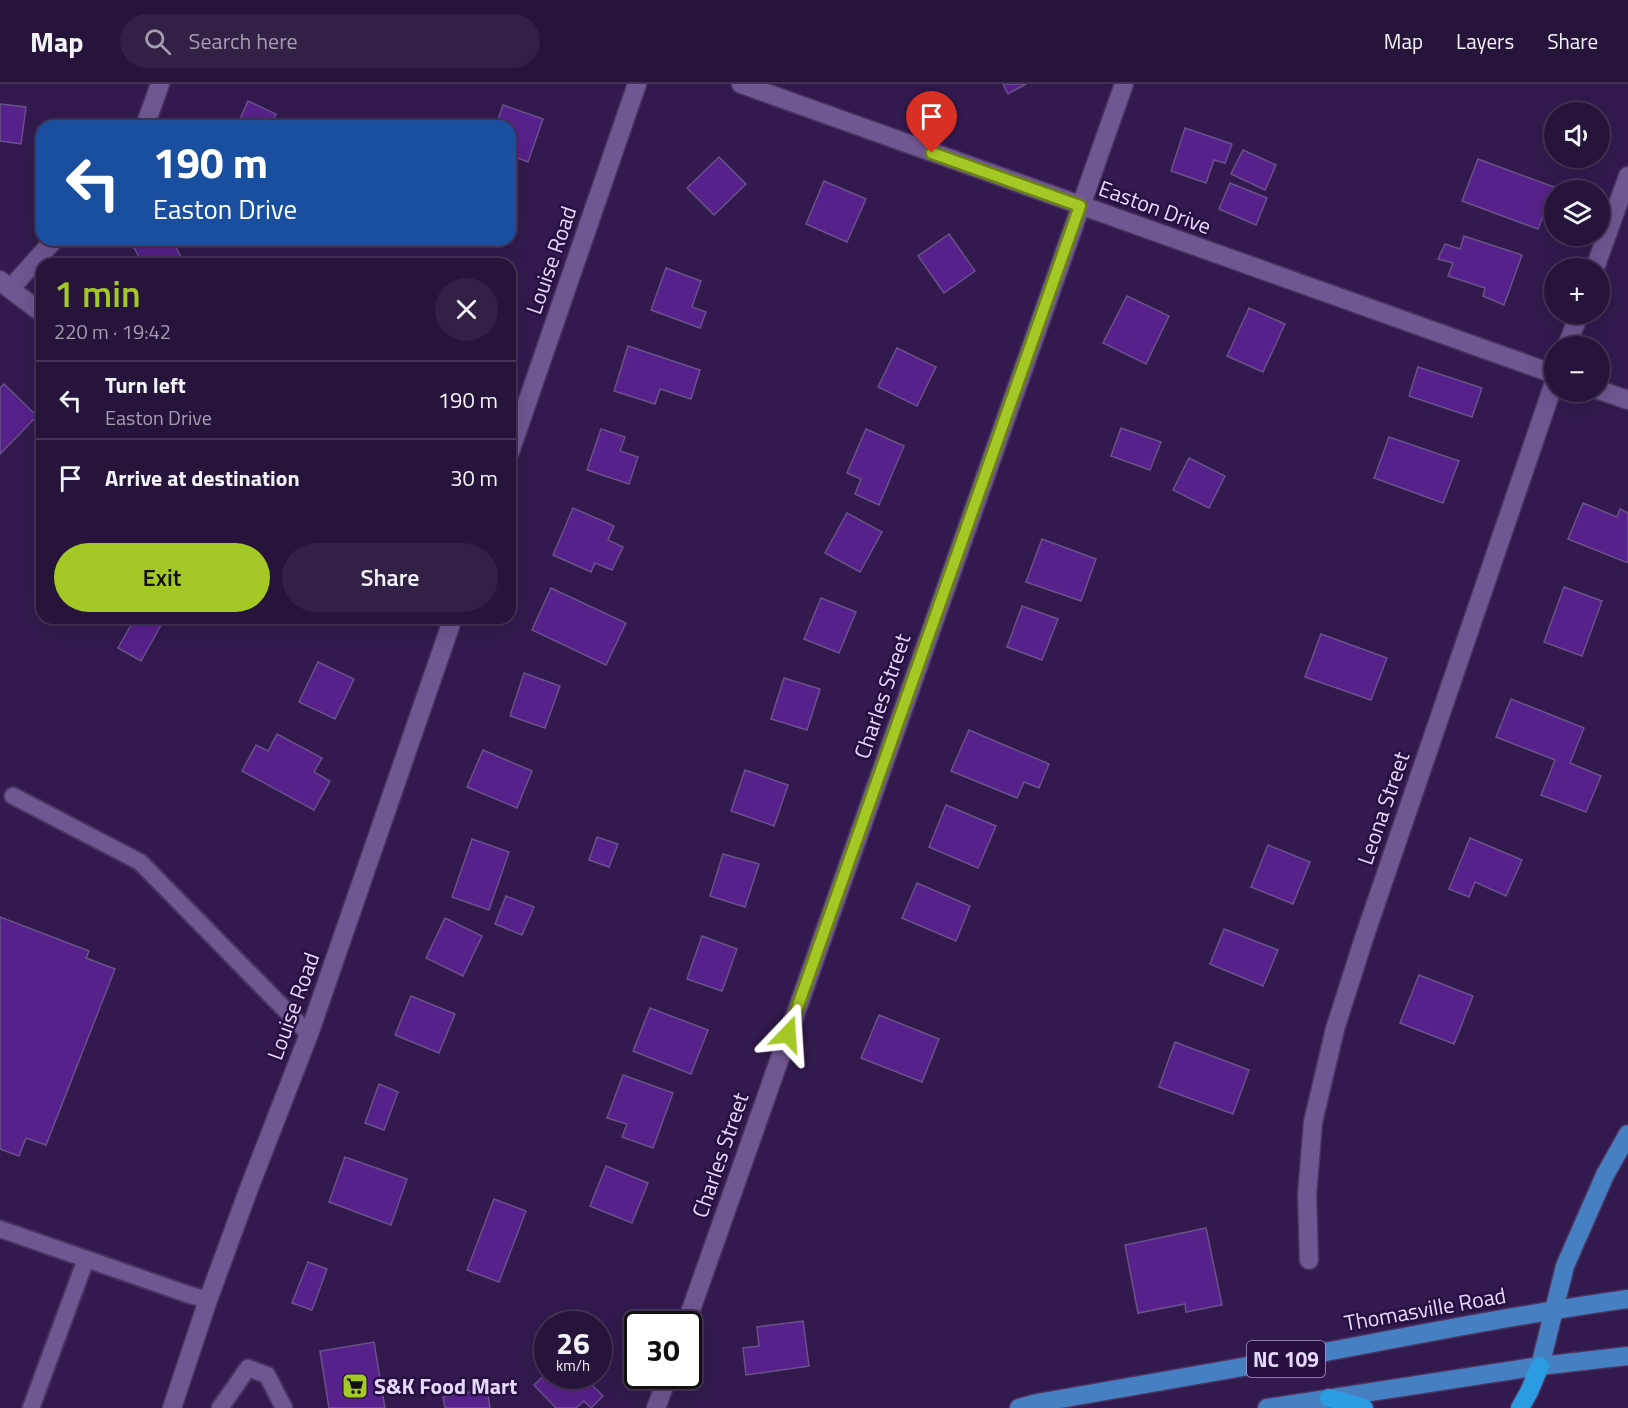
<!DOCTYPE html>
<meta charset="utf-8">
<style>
:root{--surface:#26143a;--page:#322145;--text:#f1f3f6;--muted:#a49eaf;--line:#423354;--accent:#a4c825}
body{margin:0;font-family:"Titillium Web",sans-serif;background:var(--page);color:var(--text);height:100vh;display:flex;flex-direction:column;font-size:22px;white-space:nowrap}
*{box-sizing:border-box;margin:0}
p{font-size:20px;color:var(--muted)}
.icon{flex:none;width:33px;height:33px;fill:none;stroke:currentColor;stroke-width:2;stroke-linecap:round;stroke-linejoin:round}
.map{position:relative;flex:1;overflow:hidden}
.panel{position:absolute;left:36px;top:174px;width:480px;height:366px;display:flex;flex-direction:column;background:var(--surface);border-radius:18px;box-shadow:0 6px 24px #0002,0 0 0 2px var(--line)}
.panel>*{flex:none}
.hud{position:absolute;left:36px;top:36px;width:480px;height:126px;border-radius:18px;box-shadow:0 6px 24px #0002,0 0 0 2px var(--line);background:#1a4fa0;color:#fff;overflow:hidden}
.tools{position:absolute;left:1544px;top:18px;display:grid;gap:12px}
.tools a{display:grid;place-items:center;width:66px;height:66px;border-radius:50%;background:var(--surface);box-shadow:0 6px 24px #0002,0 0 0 2px var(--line);font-size:30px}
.speed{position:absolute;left:534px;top:1227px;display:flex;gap:12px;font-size:30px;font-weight:700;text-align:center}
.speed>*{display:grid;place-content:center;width:78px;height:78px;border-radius:50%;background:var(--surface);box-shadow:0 6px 24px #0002,0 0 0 2px var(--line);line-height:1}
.speed small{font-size:15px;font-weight:400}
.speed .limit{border:3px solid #111;border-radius:9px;background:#fff;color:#111}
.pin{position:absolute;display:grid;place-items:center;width:51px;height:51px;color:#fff;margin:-62px -26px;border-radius:50% 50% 50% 0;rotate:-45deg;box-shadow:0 0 6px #0007}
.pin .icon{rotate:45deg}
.me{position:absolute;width:66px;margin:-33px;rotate:20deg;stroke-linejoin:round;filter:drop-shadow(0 0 4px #0008)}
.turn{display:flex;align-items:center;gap:21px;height:126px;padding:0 18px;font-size:27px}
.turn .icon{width:78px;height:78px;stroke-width:2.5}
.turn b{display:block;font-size:42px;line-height:51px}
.round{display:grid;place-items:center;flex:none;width:63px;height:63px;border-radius:32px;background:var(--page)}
.overview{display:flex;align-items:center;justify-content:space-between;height:102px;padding:0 18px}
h1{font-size:36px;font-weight:600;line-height:45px;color:var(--accent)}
.primary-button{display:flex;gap:12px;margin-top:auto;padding:12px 18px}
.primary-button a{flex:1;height:69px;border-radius:36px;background:var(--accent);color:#111;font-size:24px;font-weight:600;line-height:69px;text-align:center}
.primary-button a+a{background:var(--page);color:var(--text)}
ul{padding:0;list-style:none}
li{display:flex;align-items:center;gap:18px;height:78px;padding:0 18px;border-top:2px solid var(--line)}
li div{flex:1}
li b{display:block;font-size:22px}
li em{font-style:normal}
header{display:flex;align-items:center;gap:36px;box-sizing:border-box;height:84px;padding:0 30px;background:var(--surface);border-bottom:2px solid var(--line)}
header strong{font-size:28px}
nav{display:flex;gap:33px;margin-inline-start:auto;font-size:21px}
.search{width:420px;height:54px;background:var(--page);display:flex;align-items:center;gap:15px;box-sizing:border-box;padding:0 21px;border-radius:33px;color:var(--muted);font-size:22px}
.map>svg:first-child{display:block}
</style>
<header>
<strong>Map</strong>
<div class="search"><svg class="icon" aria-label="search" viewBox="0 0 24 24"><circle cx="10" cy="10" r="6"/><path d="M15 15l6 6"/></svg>Search here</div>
<nav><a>Map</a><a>Layers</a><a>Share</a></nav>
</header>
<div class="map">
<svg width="1628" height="1324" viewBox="0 0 1628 1324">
<rect width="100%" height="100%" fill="#321a4e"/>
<g fill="#57218b" stroke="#69518a" stroke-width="1.5">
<polygon points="1003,0 1026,0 1008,10"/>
<polygon points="248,17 276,30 270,42 237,42"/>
<polygon points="0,20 26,23 21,60 0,57"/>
<polygon points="503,21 543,35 528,78 510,71 510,42 496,42"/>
<polygon points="1185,44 1232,60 1225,79 1214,76 1206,99 1171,87"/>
<polygon points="1243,66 1276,81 1265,106 1231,90"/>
<polygon points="719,73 746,100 714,131 687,104"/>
<polygon points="1478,75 1554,103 1538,145 1462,117"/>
<polygon points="824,97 866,115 847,158 806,140"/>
<polygon points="1230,99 1267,114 1256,141 1219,125"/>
<polygon points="949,150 975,187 944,209 918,172"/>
<polygon points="1464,152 1522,171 1504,221 1483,212 1485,204 1448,192 1453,179 1438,175 1445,160 1460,165"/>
<polygon points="140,156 172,156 185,180 132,180 131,178 139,173 132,160"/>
<polygon points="666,184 701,197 692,223 706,228 700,244 651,226"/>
<polygon points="1127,212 1169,232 1146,280 1103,259"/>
<polygon points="1249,224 1285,240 1263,288 1227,272"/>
<polygon points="628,262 700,286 691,315 660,305 655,320 614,307"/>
<polygon points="897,264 936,283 917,322 878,303"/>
<polygon points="1418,283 1482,304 1472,333 1409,312"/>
<polygon points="4,300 37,332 0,370 0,304"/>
<polygon points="1121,344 1161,358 1150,386 1111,372"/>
<polygon points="601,345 625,353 620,367 638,373 629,400 587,386"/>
<polygon points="866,345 904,362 879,421 855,410 861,395 847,389"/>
<polygon points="1389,353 1459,377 1443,419 1374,394"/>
<polygon points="1189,374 1225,392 1209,424 1173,406"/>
<polygon points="1583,419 1617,433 1620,425 1628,429 1628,479 1568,455"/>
<polygon points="573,424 614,442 608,456 623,463 612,486 595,479 591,488 553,471"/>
<polygon points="847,429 882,448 860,488 825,469"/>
<polygon points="1042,455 1096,475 1081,517 1026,498"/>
<polygon points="1564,503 1602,517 1582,572 1544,558"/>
<polygon points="551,504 626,539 606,581 532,546"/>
<polygon points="821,514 856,528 839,569 804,555"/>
<polygon points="1022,522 1058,535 1042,576 1007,563"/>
<polygon points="135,534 165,534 141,577 118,564"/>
<polygon points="1321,550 1387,574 1371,616 1305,593"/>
<polygon points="318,578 354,595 335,635 299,618"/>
<polygon points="524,589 560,602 545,644 510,632"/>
<polygon points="784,594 820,605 807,646 771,635"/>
<polygon points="1511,615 1584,644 1570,679 1601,692 1586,728 1541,711 1555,676 1496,653"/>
<polygon points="969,646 1049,680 1039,704 1024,698 1017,714 951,687"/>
<polygon points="277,650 322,674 314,688 330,697 314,726 242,687 256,661 268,667"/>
<polygon points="483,666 532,687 517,724 467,703"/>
<polygon points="745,686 788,701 774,742 731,727"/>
<polygon points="946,721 996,742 978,784 929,763"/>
<polygon points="597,753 618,760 609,783 589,776"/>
<polygon points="1470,754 1522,776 1506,812 1475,798 1469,813 1449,805"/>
<polygon points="472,755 509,768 489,826 452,813"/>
<polygon points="1268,761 1310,778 1293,820 1251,803"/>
<polygon points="723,770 759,780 745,823 710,812"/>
<polygon points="917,799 970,822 956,857 902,834"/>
<polygon points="506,812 534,823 522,851 495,840"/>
<polygon points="0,833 89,867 86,874 115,885 46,1061 26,1054 19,1072 0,1065"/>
<polygon points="445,834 482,852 463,892 426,874"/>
<polygon points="1224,845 1278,866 1263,902 1210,880"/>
<polygon points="702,852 737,865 722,907 687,895"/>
<polygon points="1419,891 1473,912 1454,960 1400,939"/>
<polygon points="411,912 455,930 439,969 395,951"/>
<polygon points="650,924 708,946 691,990 633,967"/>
<polygon points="879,931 939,955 922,998 861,974"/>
<polygon points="1175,958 1249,986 1233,1030 1159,1003"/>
<polygon points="623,991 673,1009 653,1064 622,1053 627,1040 607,1034"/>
<polygon points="379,1000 398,1008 384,1046 365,1039"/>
<polygon points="345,1073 407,1095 391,1141 329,1118"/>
<polygon points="606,1082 648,1099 632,1139 590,1122"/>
<polygon points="494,1115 526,1127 499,1198 467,1186"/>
<polygon points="1206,1144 1222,1221 1186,1228 1185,1220 1138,1229 1125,1161"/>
<polygon points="308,1178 327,1185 312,1226 292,1219"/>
<polygon points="803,1237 809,1282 746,1291 743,1264 759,1262 757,1243"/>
<polygon points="374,1258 385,1324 329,1324 320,1267"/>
<polygon points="548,1288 548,1292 583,1292 603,1312 591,1324 584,1317 576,1324 556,1324 534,1301"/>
<polygon points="487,1305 490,1324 445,1324 443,1313"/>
</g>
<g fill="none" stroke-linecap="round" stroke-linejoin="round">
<g stroke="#4b3462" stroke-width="20">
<g id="service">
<polyline points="13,712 140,778 309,950"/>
<polyline points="0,1145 187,1210 208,1216"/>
<polyline points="31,1324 86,1175"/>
<polyline points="220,1324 248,1284 267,1291 284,1324"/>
</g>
</g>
<g stroke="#4b3462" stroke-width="21">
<g id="minor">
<polyline points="741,0 1554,290"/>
<polyline points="145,42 160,0"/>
<polyline points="1595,184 1628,92"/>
<polyline points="0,196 10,205 42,229"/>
<polyline points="10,205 54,156"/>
<polyline points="1567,262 1579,230"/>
<polyline points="1599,306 1628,316"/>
<polyline points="510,368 637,0"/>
<polyline points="1309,1176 1307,1111 1313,1038 1335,945 1365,851 1554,299"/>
<polyline points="686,1240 1124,0"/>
<polyline points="172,1324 208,1216 248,1107 309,950 453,534"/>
<polyline points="656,1324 668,1292"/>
</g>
</g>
<g stroke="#4b3462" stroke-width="21">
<g id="primary">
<polyline points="1540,1282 1565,1182 1605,1091 1628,1050"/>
<path d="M1019,1324L1037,1319C1120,1304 1204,1290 1288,1275C1401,1254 1514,1231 1628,1215"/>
<polyline points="1267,1324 1540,1282 1628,1272"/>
</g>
</g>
<g stroke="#4b3462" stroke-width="21">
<g id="motorway">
<polyline points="1329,1314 1364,1324"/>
<polyline points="1520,1324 1529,1308 1540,1282"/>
</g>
</g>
<use href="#service" stroke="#6f5791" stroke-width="16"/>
<use href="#minor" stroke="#6f5791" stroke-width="18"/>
<use href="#primary" stroke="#4680c2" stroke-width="18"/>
<use href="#motorway" stroke="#2b9be2" stroke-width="18"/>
</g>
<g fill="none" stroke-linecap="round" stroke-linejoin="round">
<g stroke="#6b8218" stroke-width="15">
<polyline id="route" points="788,950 1080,122 932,69"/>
</g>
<use href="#route" stroke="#a4c825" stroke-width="10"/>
</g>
<defs>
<g id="supermarket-square" transform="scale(1.35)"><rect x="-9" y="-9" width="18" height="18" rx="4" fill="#a4c825" stroke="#280f42"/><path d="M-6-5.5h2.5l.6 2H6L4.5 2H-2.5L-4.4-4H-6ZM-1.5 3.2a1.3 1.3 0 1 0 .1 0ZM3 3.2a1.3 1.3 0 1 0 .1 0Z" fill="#111"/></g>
</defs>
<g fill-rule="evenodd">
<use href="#supermarket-square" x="355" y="1302"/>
</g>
<g text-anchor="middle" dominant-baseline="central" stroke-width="5" stroke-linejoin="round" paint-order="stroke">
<rect fill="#280f42" stroke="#ac9cc3" stroke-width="1.5" x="1247" y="1257" width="78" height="36" rx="4.5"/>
<g font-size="21" font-weight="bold" fill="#e5d9fa">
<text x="1286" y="1275">NC 109</text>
</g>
<g font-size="22" fill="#e5d9fa" stroke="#280f42">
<text transform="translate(1155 123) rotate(20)">Easton Drive</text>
<text transform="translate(551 176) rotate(-71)">Louise Road</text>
<text transform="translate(882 612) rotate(-71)">Charles Street</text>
<text transform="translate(1383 724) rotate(-71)">Leona Street</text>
<text transform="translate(293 922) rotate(-70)">Louise Road</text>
<text transform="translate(720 1071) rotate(-71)">Charles Street</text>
<text transform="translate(1425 1225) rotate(-10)">Thomasville Road</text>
</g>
<g font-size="22" font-weight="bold" fill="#e5d9fa" stroke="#280f42" text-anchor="start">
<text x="374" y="1302">S&amp;K Food Mart</text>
</g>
</g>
</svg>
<div class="tools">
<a><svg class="icon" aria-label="sound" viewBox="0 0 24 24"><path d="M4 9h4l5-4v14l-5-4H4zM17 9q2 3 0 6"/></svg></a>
<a><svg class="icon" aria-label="layers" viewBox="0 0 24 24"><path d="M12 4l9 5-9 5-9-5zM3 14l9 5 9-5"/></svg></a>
<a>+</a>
<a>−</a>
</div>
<div class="speed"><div>26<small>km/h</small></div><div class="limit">30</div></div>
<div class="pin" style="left:932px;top:69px;background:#d93025"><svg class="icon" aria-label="arrive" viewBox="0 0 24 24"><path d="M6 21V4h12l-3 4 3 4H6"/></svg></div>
<svg class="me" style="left:788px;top:950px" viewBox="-20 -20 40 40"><path d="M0-17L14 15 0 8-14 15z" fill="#a4c825" stroke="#fff" stroke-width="4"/></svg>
<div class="hud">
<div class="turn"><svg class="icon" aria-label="left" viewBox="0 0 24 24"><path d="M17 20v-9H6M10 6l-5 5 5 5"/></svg><div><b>190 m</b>Easton Drive</div></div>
</div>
<section class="panel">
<div class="overview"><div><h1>1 min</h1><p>220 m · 19:42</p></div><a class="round"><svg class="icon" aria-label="close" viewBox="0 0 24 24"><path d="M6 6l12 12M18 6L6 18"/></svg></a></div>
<ul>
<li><svg class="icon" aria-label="left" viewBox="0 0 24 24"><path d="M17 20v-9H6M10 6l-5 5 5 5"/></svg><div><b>Turn left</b><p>Easton Drive</p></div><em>190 m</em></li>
<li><svg class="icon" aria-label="arrive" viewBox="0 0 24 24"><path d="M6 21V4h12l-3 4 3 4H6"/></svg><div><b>Arrive at destination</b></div><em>30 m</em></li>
</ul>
<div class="primary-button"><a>Exit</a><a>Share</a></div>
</section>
</div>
